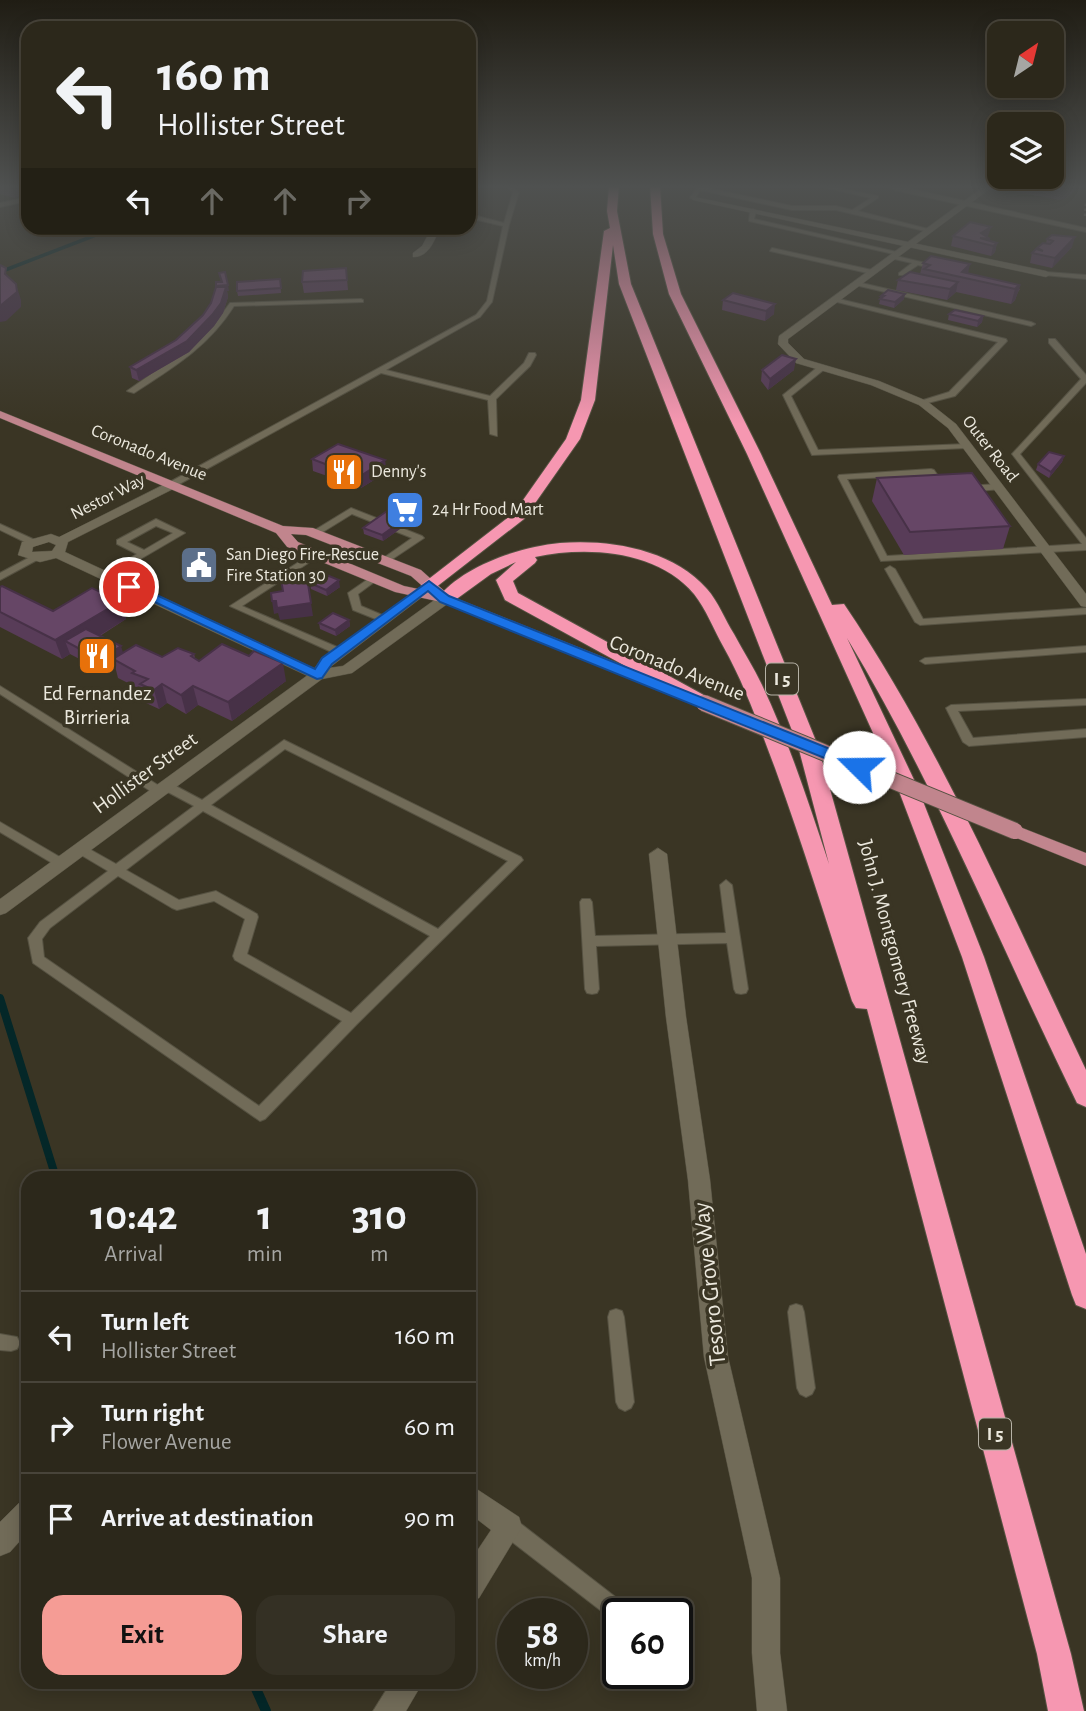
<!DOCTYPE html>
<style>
:root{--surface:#2c281b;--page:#343024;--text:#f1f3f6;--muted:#a6a6a3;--line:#48443a;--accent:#f59c95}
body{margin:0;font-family:"Alegreya Sans",sans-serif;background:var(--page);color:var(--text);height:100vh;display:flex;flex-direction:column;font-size:26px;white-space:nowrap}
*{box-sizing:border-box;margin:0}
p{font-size:23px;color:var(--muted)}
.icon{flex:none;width:38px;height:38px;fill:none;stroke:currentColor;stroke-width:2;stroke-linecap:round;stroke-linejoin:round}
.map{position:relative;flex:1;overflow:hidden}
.drawer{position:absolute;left:21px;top:1171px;width:455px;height:518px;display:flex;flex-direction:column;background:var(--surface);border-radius:21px;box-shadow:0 4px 18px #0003,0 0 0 2px var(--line)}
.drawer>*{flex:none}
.hud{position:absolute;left:21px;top:21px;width:455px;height:214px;border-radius:21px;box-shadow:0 4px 18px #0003,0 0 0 2px var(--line);background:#2c281b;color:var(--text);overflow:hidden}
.needle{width:46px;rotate:35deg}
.tools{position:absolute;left:987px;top:21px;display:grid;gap:14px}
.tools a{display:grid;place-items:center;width:77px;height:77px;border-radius:14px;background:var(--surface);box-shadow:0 4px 18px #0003,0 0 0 2px var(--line);font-size:35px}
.speed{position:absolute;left:497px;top:1598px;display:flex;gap:14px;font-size:35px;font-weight:700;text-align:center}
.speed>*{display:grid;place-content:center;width:91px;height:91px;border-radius:50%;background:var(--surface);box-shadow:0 4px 18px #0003,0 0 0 2px var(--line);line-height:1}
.speed small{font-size:18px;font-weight:400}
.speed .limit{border:4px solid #111;border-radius:10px;background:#fff;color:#111}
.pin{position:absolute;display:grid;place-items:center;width:60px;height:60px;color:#fff;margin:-30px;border:4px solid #fff;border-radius:50%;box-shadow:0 2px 7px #0007}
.me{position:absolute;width:77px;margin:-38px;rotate:292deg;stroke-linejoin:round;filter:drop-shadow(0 0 5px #0008)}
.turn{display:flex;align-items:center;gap:24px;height:147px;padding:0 21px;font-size:32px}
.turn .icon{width:91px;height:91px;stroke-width:2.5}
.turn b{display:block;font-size:49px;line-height:60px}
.lanes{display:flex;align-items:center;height:66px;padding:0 21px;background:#0003;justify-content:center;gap:35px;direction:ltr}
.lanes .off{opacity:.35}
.eta{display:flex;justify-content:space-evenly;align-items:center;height:119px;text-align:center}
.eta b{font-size:42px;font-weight:700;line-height:49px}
.button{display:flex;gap:14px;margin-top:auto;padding:14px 21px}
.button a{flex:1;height:80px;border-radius:21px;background:var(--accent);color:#111;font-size:28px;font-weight:700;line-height:80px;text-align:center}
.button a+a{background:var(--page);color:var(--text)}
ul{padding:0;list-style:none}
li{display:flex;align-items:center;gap:21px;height:91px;padding:0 21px;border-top:2px solid var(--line)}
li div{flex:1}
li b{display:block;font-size:26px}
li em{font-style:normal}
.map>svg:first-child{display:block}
</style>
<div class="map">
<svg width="1086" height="1711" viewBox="0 0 1086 1711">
<rect width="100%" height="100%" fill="#3a3524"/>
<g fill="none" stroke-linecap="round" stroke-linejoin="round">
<polyline stroke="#042728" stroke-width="3.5" points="0,272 114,228"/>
<polyline stroke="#042728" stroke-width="8" points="0,998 56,1178"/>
<polyline stroke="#042728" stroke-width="10" points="253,1682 266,1711"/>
<g stroke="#565242" stroke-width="2">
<g id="service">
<polygon points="504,185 510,185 519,192 509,225 492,302 480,317 386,370 490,396 524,363 529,353 535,353 536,355 530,366 496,399 497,436 490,434 488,400 381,373 174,487 168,487 168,483 476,315 487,301 503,226 469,218 469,214 504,223 513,192"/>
<polygon points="814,185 824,185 878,196 878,198 858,211 932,230 929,232 836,210 792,210 700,190 695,199 690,198 698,186 792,206 836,206 852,210 871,198"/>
<polygon points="886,185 893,185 1086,228 1086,232 894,190"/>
<polygon points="28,197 28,201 0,207 0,203"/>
<polygon points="753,209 756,211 754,219 901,253 898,255 749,221 750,211"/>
<polygon points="772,248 872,270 875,272 872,274 770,251"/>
<polygon points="892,255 938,266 939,267 936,269 918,265 903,275 899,275 899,273 912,263 890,258 890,256"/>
<polygon points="1046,272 1086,275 1086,279 1044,275 1043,274"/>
<polygon points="857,282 1031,322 1035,324 1031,326 855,285 854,284"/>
<polygon points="835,298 1006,339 1007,341 955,396 920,405 920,401 949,392 998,342 833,301 832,300"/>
<path d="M361,299L363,300V302L234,306C208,347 174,367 134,393L127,391L197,342L219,318L230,303Z"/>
<polygon points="1049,339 1055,339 1086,375 1086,383 1020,454 1086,538 1086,550 881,561 838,477 839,475 931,469 934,470 947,489 940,491 929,475 847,479 887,556 1082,544 1012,454 1081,379 1049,343"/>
<polygon points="819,366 826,368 791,396 818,450 967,444 971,446 967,448 812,455 783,395"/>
<polygon points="998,484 1002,487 1001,489 967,492 963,489 967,486"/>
<polygon points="351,508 422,536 424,538 385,564 380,561 382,559 412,538 352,514 318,535 315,536 310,533"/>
<path d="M156,519L185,533L108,578H102V574L137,554L117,544V540ZM156,526L173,533L144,550L127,542Z"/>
<polygon points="0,524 35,540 37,542 35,544 29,544 0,530"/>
<polygon points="316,551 321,554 319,556 242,606 344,650 344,654 336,654 230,606"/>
<polygon points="34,555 39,558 37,560 0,580 0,573"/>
<polygon points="890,566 895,569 923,619 1086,608 1086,614 920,625 915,622 885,569"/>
<polygon points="374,575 379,578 377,580 358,594 361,606 387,617 387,621 383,622 353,610 348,593"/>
<polygon points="1086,646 1086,652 925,664 920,661 925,658"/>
<path d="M0,686L161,787L162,783H170L202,800L284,740L521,857L523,860L357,1024L265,1119L260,1121L33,963L28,938L40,922L108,871L76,852L74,849L76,846H84L116,864L194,806L164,790L163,794H155L0,694ZM285,749L508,861L438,929L211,805ZM203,811L430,936L351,1013L247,954L258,917L257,914L216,891L179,900L126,870ZM118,876L172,908L177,910L214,901L245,919L233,956L235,960L342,1021L259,1106L44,957L42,939L50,928Z"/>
<polygon points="1086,699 1086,705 958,711 973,738 1086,729 1086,737 969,746 963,742 946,708 951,705"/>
<polygon points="0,822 65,860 67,863 65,866 57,866 0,832"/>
<polygon points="726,880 732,885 748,989 746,993 741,994 736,993 734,989 727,943 596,946 599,989 597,993 592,994 587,993 585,989 580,902 582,899 590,899 592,902 595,936 726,933 720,885"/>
<polygon points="796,1304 802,1306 804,1312 815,1388 812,1394 806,1397 800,1394 797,1388 788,1312 790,1306"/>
<polygon points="616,1309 622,1311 624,1317 634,1402 631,1408 625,1411 619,1408 616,1402 608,1317 610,1311"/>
<polygon points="0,1334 17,1337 20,1343 17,1349 11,1351 0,1350"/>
<polygon points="509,1518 516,1520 627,1606 630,1614 618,1614 618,1622 613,1620 502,1534 500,1527 502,1520"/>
</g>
</g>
<g stroke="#565242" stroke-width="1">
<g id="minor">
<polygon points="690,196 1046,271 1051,274 1046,277 693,200"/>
<path d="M432,228H440C434,241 429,257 413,257V253L422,246Z"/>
<polygon points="658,848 667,854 686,1017 710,1180 728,1357 780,1578 780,1653 787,1711 757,1711 752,1653 752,1578 704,1357 688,1180 666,1017 649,854"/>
<polygon points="469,1484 519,1517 522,1527 479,1598 469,1602 469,1563 491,1530 469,1513"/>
<polygon points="28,1499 28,1532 10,1552 0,1556 0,1522 19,1503"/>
<polygon points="391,1682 423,1682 406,1711 373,1711"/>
</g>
</g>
<g stroke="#565242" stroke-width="1">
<g id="tertiary">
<polygon points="986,185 995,185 788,339 788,343 804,359 879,381 927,401 956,424 1086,594 1086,607 1081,606 948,428 919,405 871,385 796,363 778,344 779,336"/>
<path d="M171,481L175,482V488L68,542L65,552L322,672L324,675L322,678H312L56,558L40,562L18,555L22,542L51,534L59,537ZM49,542L56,545L52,551L32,552L33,547Z"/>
</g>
</g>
<g stroke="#565242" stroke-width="1">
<polygon id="secondary" points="429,581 434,582 434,588 329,668 343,666 440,596 450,596 450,602 352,673 322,679 6,913 0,915 0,899 312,672 322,658"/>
</g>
<g stroke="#565242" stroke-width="1">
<g id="primary">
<path d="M0,411L283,526L313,528L421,570L450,596L690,692L693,695L685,700L680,698L441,602L395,592L288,548L276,533L0,418ZM291,534L306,535L411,576L428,591L404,586L298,542Z"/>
<polygon points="1015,825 1086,853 1086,866 1009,835 1006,831"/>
</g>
</g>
<g stroke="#565242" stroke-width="2">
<g id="motorway">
<path d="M609,185H619L617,211L631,284L818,746L1071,1654L1084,1711H1048L1037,1654L867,1009L856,1008L852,1001C827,923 803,845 775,768C759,726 745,685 723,646C714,630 706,609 694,594C657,550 587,546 535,557L537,560L535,563L513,581L518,593L711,699L713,703L711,707L704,709L505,600L496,580L516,562L491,574L451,603L445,604L437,599C462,566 519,547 560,543C609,539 672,549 707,589C718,601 725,620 734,634C743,651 754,668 762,685C789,742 809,804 829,864L798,746L619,284L613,245L595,400L580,439L524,519L435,588L429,590L421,585L514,513L566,439L581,400L604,231L610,228L607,211Z"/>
<path d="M650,185H660L663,234L681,294L761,454L832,605L844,604C942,749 1011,913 1086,1070V1107L1077,1103C1001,948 937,787 847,638L917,786L984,957L1086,1254V1309L1076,1305L1072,1295L962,957L897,786L747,454L669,294L653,234Z"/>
</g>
</g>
<polyline stroke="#797566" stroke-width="2.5" stroke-dasharray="2.5 2.5" stroke-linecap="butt" points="1085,216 1086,203"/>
<use href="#service" fill="#716b58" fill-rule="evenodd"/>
<use href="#minor" fill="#716b58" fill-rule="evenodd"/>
<use href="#tertiary" fill="#716b58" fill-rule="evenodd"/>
<use href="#secondary" fill="#716b58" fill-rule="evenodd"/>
<use href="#primary" fill="#c1858d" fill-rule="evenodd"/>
<use href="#motorway" fill="#f697b1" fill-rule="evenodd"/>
<g stroke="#565242" stroke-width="18" stroke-linecap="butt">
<polyline id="primary-bridge" points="704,703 1015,831"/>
</g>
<use href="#primary-bridge" stroke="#c1858d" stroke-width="16"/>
</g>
<g fill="#583c58">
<polygon points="0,185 28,185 15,198 0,194"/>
<polygon points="1019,185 1082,185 1066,198 1059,200 1017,192"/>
<polygon points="991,227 987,237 990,239 990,241 997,243 995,252 991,256 951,246 953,236"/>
<polygon points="1047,239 1072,247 1052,268 1030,263 1032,253 1037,248 1046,243"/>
<polygon points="923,263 968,273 1020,289 1018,292 1015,300 1011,304 956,292 947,300 896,290 898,280 920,274"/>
<polygon points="346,268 348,290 304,293 302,282"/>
<polygon points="219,273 229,291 227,291 228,297 223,313 214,326 189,352 139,381 132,378 130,367 176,340 203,315 211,303 221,282"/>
<polygon points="280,279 281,293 238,296 237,291"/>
<polygon points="733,293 774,314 765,321 722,310 723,300"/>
<polygon points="881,296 904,299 894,308 879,304"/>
<polygon points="949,314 983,316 982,322 977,327 948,320"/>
<polygon points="762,370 794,370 768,390 761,381"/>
<polygon points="1064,456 1062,462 1049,478 1036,470 1038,464"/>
<polygon points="312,459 387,472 361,488 313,471"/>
<polygon points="877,478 1010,526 1003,549 904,555 872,501"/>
<polygon points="406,518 407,524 383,541 364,534 363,528"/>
<polygon points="310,583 340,587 327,596 311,589"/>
<polygon points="0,587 53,611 121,601 126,619 100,636 123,653 162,657 194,654 195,658 199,661 286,681 232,721 198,705 186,714 167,703 159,709 146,703 143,694 138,692 136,687 118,678 115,666 104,672 70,654 62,659 0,627"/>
<polygon points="349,620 350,626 336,636 320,629 319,623"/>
</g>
<g fill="#473147">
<polygon points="24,185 28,185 28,193 15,198 13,189"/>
<polygon points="1069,185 1082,185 1066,198 1059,200 1063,186"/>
<polygon points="991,227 988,236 985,239 981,233"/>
<polygon points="1075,237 1072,247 1052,268 1055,258"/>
<polygon points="997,243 995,252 991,256 993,246"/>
<polygon points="970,264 967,278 962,272"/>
<polygon points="958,282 956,292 947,300 950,289"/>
<polygon points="16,284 21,300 21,307 6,321 0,322 0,306"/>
<polygon points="1021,284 1015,300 1011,304 1015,289"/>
<polygon points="228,285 229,291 227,291 228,297 223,313 214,326 189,352 139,381 136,370 212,315 216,286"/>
<polygon points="905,294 904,299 894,308 895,302"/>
<polygon points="775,304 774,314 765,321 766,311"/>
<polygon points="983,316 982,322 977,327 978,321"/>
<polygon points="796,359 794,370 768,390 770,379"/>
<polygon points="1064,456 1062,462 1049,478 1051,472"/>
<polygon points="385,460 387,472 361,488 359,477"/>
<polygon points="406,518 407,524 383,541 382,535"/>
<polygon points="339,580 340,587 327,596 326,590"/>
<polygon points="121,601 126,619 79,648 65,641 70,654 62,659 55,640"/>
<polygon points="272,601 311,603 313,616 280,620 278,613 274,614"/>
<polygon points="349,620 350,626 336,636 335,630"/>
<polygon points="121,646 125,659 113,659 115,666 104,672 100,660"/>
<polygon points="283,663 286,681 232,721 228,702"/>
<polygon points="162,684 167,703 159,709 154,690"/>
<polygon points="193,686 198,705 186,714 181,695"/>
</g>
<g fill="#664666" stroke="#473147" stroke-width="2">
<polygon points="0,185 24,185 13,189"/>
<polygon points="970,222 991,227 981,233 990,239 980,238 997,243 993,246 953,236"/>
<polygon points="1052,235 1075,237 1055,258 1032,253 1036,249 1043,251 1037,248 1043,243 1050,244 1053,241 1047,239"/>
<polygon points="931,256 970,264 962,272 1019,285 1015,289 924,269 930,265 923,263"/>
<polygon points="0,265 6,268 5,274 16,284 17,292 0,306"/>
<polygon points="346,268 347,280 302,282 303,271"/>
<polygon points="225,272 228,285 216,286 216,282 222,282 219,273"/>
<polygon points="910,272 958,282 950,289 898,280"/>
<polygon points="280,279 281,288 237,291 237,282"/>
<polygon points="216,287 226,287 221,303 212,315 187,341 136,370 130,367 176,340 203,315 211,303"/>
<polygon points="888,290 905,294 895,302 880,299 884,296 881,296"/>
<polygon points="733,293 775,304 766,311 723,300"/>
<polygon points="955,310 983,316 978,321 949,314"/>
<polygon points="782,355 796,359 770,379 762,370"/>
<polygon points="338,444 385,460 359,477 312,459"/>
<polygon points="1049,452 1064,456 1051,472 1038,464"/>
<polygon points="972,473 1010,526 910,532 877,478"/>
<polygon points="387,511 406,518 382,535 363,528"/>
<polygon points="324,574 339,580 326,590 310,583"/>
<polygon points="307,577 311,603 277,608 276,601 272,601 271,593 283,591 281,580"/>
<polygon points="2,586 53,611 92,588 121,601 55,640 0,612 0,587"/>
<polygon points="333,613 349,620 335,630 319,623"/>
<polygon points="86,629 121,646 100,660 65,641"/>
<polygon points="222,644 249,656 254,651 283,663 228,702 193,686 181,695 162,684 154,690 140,684 148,679 132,673 135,671 113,659 136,645 162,657 178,648 194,654 191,656 199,661"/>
</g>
<linearGradient id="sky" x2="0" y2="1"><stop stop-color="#201d14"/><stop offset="0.44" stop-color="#4f5150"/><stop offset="1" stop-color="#4f5150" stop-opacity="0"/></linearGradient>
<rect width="1086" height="424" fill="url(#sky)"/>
<polygon fill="#1a73e8" stroke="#114b97" stroke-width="2" points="429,581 449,596 865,763 867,767 865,770 854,770 440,602 428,591 332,664 322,678 317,679 123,587 129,583 133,584 315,669 322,658"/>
<defs>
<g id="restaurant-square" transform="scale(2.0125)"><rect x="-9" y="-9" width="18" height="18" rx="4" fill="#e8710a" stroke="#3a3524"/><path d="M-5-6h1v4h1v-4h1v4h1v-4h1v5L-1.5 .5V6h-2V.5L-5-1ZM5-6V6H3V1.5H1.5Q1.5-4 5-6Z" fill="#fff"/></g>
<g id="supermarket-square" transform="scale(2.0125)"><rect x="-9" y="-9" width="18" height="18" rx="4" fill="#3f7fe0" stroke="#3a3524"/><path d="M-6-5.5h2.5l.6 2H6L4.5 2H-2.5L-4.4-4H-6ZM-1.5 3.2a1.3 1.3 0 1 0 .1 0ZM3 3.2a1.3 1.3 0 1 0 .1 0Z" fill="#fff"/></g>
<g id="civic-square" transform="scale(2.0125)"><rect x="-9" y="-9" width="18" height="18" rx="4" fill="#5c6f8a" stroke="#3a3524"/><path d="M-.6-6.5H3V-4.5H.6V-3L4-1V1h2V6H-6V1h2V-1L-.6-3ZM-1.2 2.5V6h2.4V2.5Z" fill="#fff"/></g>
</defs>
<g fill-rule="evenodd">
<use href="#restaurant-square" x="344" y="472"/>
<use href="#supermarket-square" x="405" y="510"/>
<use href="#civic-square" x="199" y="565"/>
<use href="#restaurant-square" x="97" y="656"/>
</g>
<g text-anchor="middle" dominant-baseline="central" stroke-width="7" stroke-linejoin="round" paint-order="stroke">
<g font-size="18" fill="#ebe8dd" stroke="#3a3524">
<text transform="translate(990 449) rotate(52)">Outer Road</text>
<text transform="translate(149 453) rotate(22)">Coronado Avenue</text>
<text transform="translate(108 497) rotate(-27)">Nestor Way</text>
</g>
<g font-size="18" fill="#ebe8dd" stroke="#3a3524" text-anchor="start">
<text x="371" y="472">Denny's</text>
<text x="432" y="510">24 Hr Food Mart</text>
<text x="226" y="555">San Diego Fire-Rescue<tspan x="226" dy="21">Fire Station 30</tspan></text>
</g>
<g fill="#3a3524" stroke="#b6b2a6" stroke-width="2">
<rect x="766" y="663.5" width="32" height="31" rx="5"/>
<rect x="979" y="1418.5" width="32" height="31" rx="5"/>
</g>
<g font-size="19" font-weight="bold" fill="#ebe8dd">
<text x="782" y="679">I 5</text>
<text x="995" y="1434">I 5</text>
</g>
<g font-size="21" fill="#ebe8dd" stroke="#3a3524">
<text transform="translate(677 668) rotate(22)">Coronado Avenue</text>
<text transform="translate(145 773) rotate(-36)">Hollister Street</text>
<text transform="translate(895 952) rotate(75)">John J. Montgomery Freeway</text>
</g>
<g font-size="21" fill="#ebe8dd" stroke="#3a3524">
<text x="97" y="693">Ed Fernandez<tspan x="97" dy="24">Birrieria</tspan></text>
</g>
<g font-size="24" fill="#ebe8dd" stroke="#3a3524">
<text transform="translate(710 1284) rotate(-96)">Tesoro Grove Way</text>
</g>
</g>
</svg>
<div class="tools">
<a><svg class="needle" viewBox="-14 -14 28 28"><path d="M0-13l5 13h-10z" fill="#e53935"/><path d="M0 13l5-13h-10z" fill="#a6a6a3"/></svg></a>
<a><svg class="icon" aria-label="layers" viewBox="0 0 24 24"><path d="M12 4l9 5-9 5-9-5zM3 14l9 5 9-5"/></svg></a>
</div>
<div class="speed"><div>58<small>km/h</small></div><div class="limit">60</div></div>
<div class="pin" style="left:129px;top:587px;background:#d93025"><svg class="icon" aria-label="arrive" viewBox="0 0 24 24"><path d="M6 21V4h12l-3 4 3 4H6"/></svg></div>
<svg class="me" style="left:859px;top:767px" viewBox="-20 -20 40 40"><circle r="19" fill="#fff"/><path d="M0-13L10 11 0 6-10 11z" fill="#1a73e8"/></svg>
<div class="hud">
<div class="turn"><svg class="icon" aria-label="left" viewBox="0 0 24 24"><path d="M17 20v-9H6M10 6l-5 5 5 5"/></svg><div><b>160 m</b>Hollister Street</div></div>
<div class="lanes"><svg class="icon" aria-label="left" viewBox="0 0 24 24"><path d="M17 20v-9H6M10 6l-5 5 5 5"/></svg><svg class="icon off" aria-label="ahead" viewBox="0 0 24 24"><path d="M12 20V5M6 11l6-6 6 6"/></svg><svg class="icon off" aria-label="ahead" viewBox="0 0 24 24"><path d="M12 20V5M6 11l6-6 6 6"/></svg><svg class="icon off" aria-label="right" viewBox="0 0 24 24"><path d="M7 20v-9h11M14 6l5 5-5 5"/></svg></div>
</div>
<section class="drawer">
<div class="eta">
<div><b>10:42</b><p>Arrival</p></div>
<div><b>1</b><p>min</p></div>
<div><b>310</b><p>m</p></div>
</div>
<ul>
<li><svg class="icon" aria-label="left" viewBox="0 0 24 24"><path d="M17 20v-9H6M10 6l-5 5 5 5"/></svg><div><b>Turn left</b><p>Hollister Street</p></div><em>160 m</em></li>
<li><svg class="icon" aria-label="right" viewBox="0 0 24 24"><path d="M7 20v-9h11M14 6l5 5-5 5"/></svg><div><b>Turn right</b><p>Flower Avenue</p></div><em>60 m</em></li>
<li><svg class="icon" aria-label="arrive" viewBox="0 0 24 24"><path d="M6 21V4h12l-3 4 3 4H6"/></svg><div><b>Arrive at destination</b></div><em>90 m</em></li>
</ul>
<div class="button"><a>Exit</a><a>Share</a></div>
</section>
</div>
